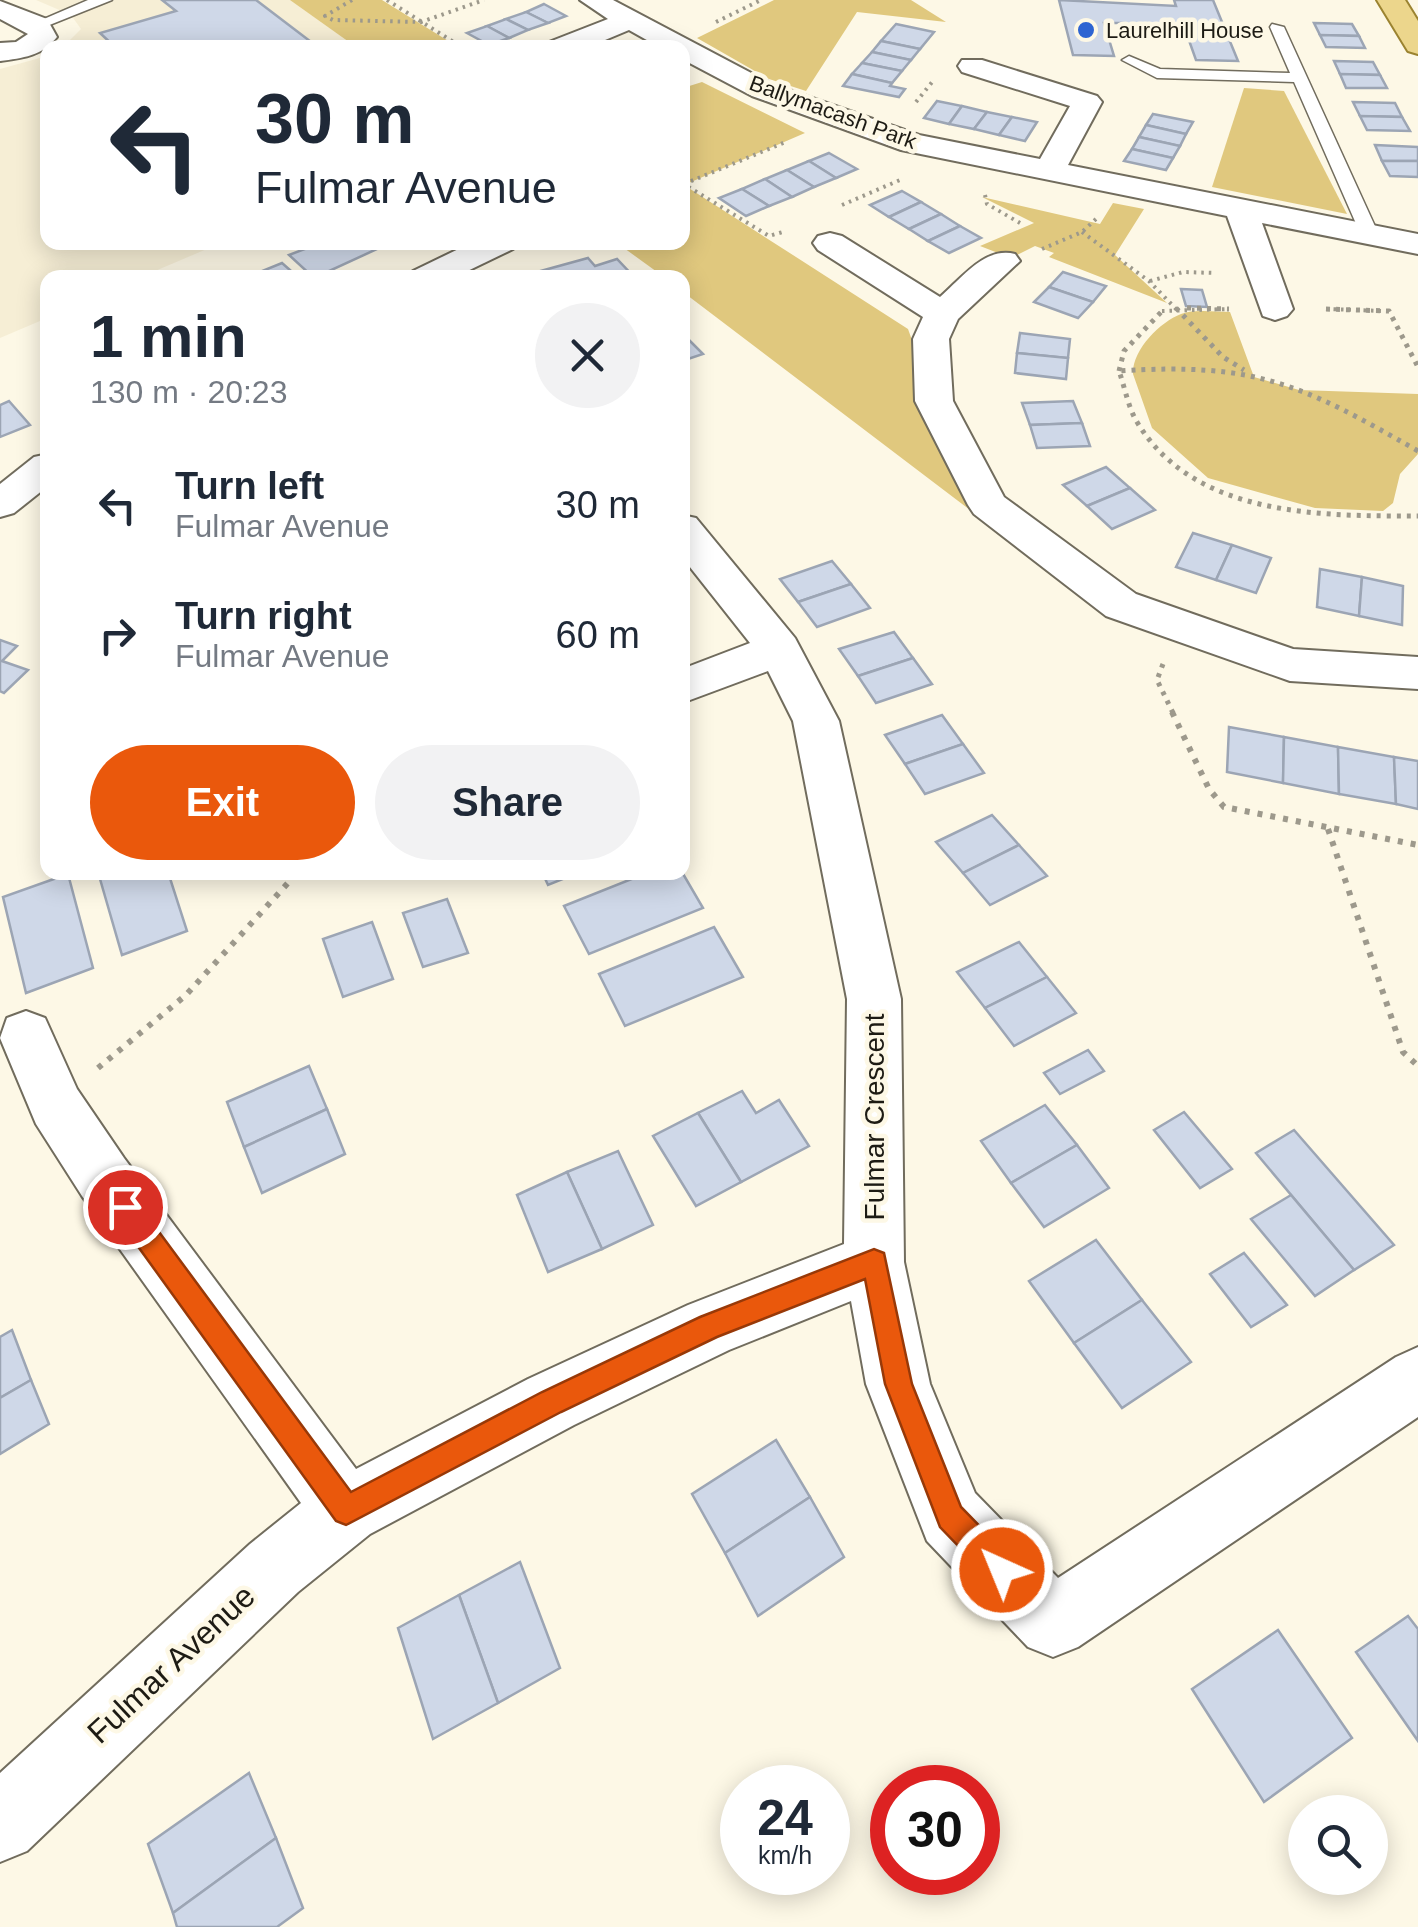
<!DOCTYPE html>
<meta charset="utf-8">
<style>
:root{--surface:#fff;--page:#f2f2f3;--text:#1f2937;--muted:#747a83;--accent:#ea580c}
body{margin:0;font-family:Helvetica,sans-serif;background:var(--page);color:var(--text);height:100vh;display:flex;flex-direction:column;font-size:38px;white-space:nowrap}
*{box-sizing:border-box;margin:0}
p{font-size:32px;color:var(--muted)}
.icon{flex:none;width:55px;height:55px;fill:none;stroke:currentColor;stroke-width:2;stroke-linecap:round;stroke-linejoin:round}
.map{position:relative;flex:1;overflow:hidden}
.drawer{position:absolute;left:40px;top:270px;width:650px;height:610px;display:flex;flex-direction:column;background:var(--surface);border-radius:20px;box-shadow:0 5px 25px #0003}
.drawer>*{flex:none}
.hud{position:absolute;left:40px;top:40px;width:650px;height:210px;border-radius:20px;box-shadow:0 5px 25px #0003;background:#fff;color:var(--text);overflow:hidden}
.controls{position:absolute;left:1288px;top:1795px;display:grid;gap:20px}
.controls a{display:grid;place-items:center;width:100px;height:100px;border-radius:50%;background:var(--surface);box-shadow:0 5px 25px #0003;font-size:50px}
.speed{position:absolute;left:720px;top:1765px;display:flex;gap:20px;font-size:50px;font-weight:700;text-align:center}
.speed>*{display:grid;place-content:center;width:130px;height:130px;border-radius:50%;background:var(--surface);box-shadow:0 5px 25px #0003;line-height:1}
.speed small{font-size:25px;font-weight:400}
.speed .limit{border:15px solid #d22;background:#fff;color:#111}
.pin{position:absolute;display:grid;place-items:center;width:85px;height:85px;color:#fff;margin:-42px;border:5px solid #fff;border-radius:50%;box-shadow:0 2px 10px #0007}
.me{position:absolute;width:110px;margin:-55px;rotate:316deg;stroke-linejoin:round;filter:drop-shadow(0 0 8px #0008)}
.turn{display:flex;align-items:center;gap:35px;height:210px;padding:0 50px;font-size:45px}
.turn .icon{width:130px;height:130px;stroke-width:2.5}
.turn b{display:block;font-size:70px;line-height:85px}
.round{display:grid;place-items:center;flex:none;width:105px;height:105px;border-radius:52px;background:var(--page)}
.headline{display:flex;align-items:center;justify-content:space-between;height:170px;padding:0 50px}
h1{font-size:60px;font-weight:800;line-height:75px}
.primary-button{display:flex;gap:20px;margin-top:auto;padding:20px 50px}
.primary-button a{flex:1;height:115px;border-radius:60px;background:var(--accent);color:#fff;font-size:40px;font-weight:800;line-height:115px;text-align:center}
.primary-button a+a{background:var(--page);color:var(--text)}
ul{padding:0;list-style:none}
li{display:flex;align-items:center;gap:30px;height:130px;padding:0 50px}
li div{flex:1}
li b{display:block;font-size:38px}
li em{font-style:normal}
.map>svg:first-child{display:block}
</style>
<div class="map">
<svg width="1418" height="1927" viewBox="0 0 1418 1927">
<rect width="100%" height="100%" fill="#fdf8e6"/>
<g fill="#f6eed5">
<polygon points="36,0 310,0 298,5 356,47 63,47 81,29 71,15"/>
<polygon points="47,56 48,242 221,243 141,277 48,278 47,318 0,338 0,69"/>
</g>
<g fill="#e0c87e">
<polygon points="290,0 382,0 458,47 356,47"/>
<polygon points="774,0 911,0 946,22 857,12 806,91 769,79 697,38"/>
<polygon points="702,82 805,133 684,185 908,329 974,513 683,292 682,278 664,277 617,243 682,242 683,88"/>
<polygon points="1244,88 1284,91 1347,214 1212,187"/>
<polygon points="982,197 1100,224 1113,203 1144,209 1115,255 1167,303 1049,257 1054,253 1035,246 1011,258 980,246 1034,223"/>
<path d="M1230,312L1254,377L1299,390L1418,394V454L1400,474L1393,503L1383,511L1315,508L1208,478L1152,428L1133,374C1132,350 1160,322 1181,314C1195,309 1215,312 1230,312Z"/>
</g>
<g fill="#cfd8e8" stroke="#9ca5b4" stroke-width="2.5">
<polygon points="162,0 256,0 319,48 116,48 100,33 176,11"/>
<polygon points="1059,0 1176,6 1174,0 1213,0 1238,61 1196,60 1186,32 1193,31 1191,24 1162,24 1164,29 1126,28 1124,23 1104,23 1114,56 1073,55"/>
<polygon points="544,4 566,16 548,23 526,12"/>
<polygon points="526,12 548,23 528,30 506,19"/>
<polygon points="506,19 528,30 509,38 487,26"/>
<polygon points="1314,23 1352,24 1359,36 1320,35"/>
<polygon points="896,24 934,32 920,49 881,41"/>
<polygon points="487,26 509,38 489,45 467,33"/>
<polygon points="1320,35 1359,36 1365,48 1326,47"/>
<polygon points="881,41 920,49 911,60 872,52"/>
<polygon points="872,52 911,60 902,71 862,63"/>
<polygon points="1334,61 1373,62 1380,75 1340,74"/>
<polygon points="862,63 902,71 892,83 852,74"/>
<polygon points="852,74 892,83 890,86 905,89 899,97 843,86"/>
<polygon points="1340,74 1380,75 1387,88 1346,88"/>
<polygon points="937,101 962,106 949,124 924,118"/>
<polygon points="1353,102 1395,103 1402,117 1360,116"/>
<polygon points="962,106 987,112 974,129 949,124"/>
<polygon points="987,112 1012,117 999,135 974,129"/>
<polygon points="1153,114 1193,122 1186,134 1146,125"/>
<polygon points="1360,116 1402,117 1410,131 1367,130"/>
<polygon points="1012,117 1037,122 1025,141 999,135"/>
<polygon points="1146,125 1186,134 1180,146 1139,137"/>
<polygon points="1139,137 1180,146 1173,158 1132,149"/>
<polygon points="1375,145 1418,147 1418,161 1382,161"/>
<polygon points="1132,149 1173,158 1166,170 1124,161"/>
<polygon points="829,153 857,169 836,178 809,161"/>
<polygon points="809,161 836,178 814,187 787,170"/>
<polygon points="1382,161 1418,161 1418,177 1390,176"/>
<polygon points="787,170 814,187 792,197 765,179"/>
<polygon points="765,179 792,197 769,206 742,189"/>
<polygon points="742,189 769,206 746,216 719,198"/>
<polygon points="902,191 921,202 889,217 870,205"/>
<polygon points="921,202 941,214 909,229 889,217"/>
<polygon points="941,214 960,226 928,241 909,229"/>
<polygon points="960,226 981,238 949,253 928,241"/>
<polygon points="323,242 368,242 377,249 314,278 289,255"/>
<polygon points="588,258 595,266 617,259 635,278 542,278 537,272"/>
<polygon points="282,263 299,278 245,278"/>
<polygon points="1063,272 1106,286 1093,302 1049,287"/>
<polygon points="1049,287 1093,302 1078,318 1034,302"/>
<polygon points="1181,289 1202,290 1207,307 1186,306"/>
<polygon points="1020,333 1070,339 1068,358 1017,353"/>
<polygon points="689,340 703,354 682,361 682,342"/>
<polygon points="1017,353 1068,358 1066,379 1015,373"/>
<polygon points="9,401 30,425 0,437 0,405"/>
<polygon points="1073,401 1082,423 1030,425 1022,403"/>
<polygon points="1082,423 1090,446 1037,448 1030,425"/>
<polygon points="1106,467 1130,488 1087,506 1063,485"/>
<polygon points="1130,488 1155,510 1112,529 1087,506"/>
<polygon points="1193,533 1232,545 1216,580 1176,567"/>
<polygon points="1232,545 1271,558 1256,593 1216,580"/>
<polygon points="832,561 851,584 798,602 780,579"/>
<polygon points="1320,569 1362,577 1359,616 1317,607"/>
<polygon points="1362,577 1403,586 1402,625 1359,616"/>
<polygon points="851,584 870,608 817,627 798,602"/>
<polygon points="894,632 913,658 858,676 839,649"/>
<polygon points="0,640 17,646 2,661 28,670 4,693 0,691"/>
<polygon points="913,658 932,684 876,703 858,676"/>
<polygon points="942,715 963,744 905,764 885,735"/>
<polygon points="1229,727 1284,737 1283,783 1227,772"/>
<polygon points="1284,737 1338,747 1339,794 1283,783"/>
<polygon points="963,744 984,773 925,794 905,764"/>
<polygon points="1338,747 1394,757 1396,804 1339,794"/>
<polygon points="1394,757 1418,761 1418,809 1396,804"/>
<polygon points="992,815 1019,845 963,873 936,842"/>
<polygon points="1019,845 1047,876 990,905 963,873"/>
<polygon points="98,872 168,872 187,931 122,955"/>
<polygon points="542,872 580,872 548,885"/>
<polygon points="649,872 682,872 703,908 589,954 564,906"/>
<polygon points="68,874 93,968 26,993 3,897"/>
<polygon points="447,899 468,953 423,967 403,913"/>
<polygon points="372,922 393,979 343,997 323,939"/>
<polygon points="714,927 743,977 625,1026 599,974"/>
<polygon points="1019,942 1047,977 985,1008 957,972"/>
<polygon points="1047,977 1076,1013 1014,1046 985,1008"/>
<polygon points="1088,1050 1104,1071 1060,1094 1044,1073"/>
<polygon points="309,1066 327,1109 244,1147 227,1102"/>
<polygon points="742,1091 756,1113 779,1100 809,1146 741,1182 698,1113"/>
<polygon points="1045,1105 1077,1145 1011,1183 981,1141"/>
<polygon points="327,1109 345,1154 262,1193 244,1147"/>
<polygon points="1184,1112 1232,1169 1200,1188 1154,1130"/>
<polygon points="698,1113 741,1182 696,1206 653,1136"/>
<polygon points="1294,1130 1394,1245 1354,1270 1256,1153"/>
<polygon points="1077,1145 1109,1188 1044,1227 1011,1183"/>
<polygon points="618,1151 653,1225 602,1249 567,1172"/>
<polygon points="567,1172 602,1249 548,1272 517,1195"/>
<polygon points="1291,1195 1354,1270 1315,1296 1251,1219"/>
<polygon points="1096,1240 1142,1300 1074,1343 1029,1281"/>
<polygon points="1244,1253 1287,1305 1251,1327 1210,1274"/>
<polygon points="1142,1300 1191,1362 1122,1408 1074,1343"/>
<polygon points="12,1330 31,1380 0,1398 0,1337"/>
<polygon points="31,1380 49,1424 0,1454 0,1398"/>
<polygon points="776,1440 810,1497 725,1553 692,1494"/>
<polygon points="810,1497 844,1557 758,1616 725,1553"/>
<polygon points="520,1562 560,1668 498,1703 459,1595"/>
<polygon points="459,1595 498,1703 433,1739 398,1628"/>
<polygon points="1408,1616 1418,1629 1418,1741 1356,1652"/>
<polygon points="1278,1630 1352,1738 1264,1802 1192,1689"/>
<polygon points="249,1773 276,1838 173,1913 148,1844"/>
<polygon points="276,1838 303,1908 277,1927 177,1927 173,1913"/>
</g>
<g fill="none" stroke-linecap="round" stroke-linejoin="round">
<g stroke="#716c5d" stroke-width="3">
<g id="service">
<polygon points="88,0 112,0 42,28 30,25"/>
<polygon points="1272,24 1284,27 1379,235 1376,239 1361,235 1294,82 1157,78 1122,60 1129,56 1160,69 1290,73 1270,27"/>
</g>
</g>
<g stroke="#716c5d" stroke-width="4">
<g id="minor">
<polygon points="580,0 613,0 772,84 919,135 1040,159 1070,106 962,72 958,66 962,60 982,60 1097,96 1102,102 1068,165 1418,234 1418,254 1262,223 1293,309 1287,316 1275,320 1263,316 1227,216 901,150 752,96 682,59 682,48 661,48 629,30 586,48 545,48 549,42 608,19"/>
<path d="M0,1L47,19L57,37C42,56 23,58 0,61V43L16,42L28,34L0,19Z"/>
<path d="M830,233L842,236L940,297C961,279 985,246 1015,254L1020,261L958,319L949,339L953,401L1004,497L1136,594L1293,649L1418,657V689L1290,681L1106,616L974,514L968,505L915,401L913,339L923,317L818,250L813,243L818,236Z"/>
<polygon points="473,242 517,242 513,249 453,278 408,278 413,271"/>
<polygon points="48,454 48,486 14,513 0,517 0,484 34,457"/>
<polygon points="682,515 696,518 795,638 839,721 901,999 904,1262 930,1384 975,1493 1058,1578 1396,1357 1418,1347 1418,1417 1078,1647 1053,1657 1028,1647 927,1541 866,1384 851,1301 729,1350 574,1425 370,1534 298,1592 27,1851 0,1862 0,1773 250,1544 301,1503 82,1196 36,1124 0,1038 7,1018 26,1011 45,1018 77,1089 124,1158 356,1469 528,1379 688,1305 844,1244 847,999 793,721 768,671 682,703 682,669 750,643 682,557"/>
</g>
</g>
<g stroke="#9b8330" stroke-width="4">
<polygon id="primary" points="1377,0 1405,0 1418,21 1418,54 1408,51"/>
</g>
<g stroke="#9d998c" stroke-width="4" stroke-dasharray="2.5 5" stroke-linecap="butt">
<polyline points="352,0 325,16 333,20 421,22 484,0"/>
<polyline points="387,0 463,48"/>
<polyline points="716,22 761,0"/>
<polyline points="916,102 933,81"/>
<polyline points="682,183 769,236 786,231"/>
<polyline points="684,184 788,141"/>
<polyline points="985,195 987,204 1020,223"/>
<polyline points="842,205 900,180"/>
<polyline points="1082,232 1149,281 1178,311"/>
<polyline points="1042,249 1082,232 1096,219"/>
<polyline points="1150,281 1183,272 1216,273"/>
<polyline points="1326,309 1384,311"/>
<polyline points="1162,311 1229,309"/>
</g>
<g stroke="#9d998c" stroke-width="5" stroke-dasharray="4 6" stroke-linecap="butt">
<polyline points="1176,308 1223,357 1244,370"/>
<polyline points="1187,308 1229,309"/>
<polyline points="1326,309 1389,311 1418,367"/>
<polyline points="1119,371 1124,351 1165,308"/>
<path d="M1418,451C1301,384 1256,362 1119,371C1125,388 1128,407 1137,422C1194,517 1320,516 1418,516"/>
<polyline points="1163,664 1157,680 1174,715"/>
</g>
<g stroke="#9d998c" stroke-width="6" stroke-dasharray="5 8" stroke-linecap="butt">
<polyline points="1172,712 1209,789 1224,807 1418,845"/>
<polyline points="1328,829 1403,1052 1418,1066"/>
<polyline points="98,1068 186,995 298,872"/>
</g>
<use href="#service" fill="#fff" fill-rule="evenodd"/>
<use href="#minor" fill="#fff" fill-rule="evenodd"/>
<use href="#primary" fill="#ecd68c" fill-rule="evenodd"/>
</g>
<polygon fill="#ea580c" stroke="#983908" stroke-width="2.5" points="125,1195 134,1198 351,1492 542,1392 700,1317 874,1249 884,1253 912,1384 961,1507 1012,1559 1017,1570 1012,1580 1002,1584 991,1580 940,1527 885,1384 865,1279 717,1337 561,1412 346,1525 336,1521 116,1216 112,1207 116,1198"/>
<circle fill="#2d64d2" stroke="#fdf8e6" stroke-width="4" cx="1086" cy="30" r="10"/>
<g text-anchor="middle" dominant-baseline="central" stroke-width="9" stroke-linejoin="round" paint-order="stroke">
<g font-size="22" fill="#1d1b14" stroke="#fdf8e6" text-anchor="start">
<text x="1106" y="30">Laurelhill House</text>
</g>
<g font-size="22" fill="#1d1b14" stroke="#fdf8e6">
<text transform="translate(833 112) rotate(20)">Ballymacash Park</text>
</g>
<g font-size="28" fill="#1d1b14" stroke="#fdf8e6">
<text transform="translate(874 1117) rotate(-90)">Fulmar Crescent</text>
</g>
<g font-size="32" fill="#1d1b14" stroke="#fdf8e6">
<text transform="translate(171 1664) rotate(-43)">Fulmar Avenue</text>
</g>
</g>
</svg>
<div class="controls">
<a><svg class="icon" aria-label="search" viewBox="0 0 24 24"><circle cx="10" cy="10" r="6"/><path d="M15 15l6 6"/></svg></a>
</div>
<div class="speed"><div>24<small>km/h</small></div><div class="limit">30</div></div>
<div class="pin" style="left:125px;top:1207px;background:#d93025"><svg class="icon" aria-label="arrive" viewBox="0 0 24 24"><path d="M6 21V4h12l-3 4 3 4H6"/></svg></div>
<svg class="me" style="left:1002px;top:1570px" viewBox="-20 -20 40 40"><circle r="17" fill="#ea580c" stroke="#fff" stroke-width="3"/><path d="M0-11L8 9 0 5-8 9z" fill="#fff"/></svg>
<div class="hud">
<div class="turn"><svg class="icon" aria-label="left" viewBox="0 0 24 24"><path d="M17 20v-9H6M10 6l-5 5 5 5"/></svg><div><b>30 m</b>Fulmar Avenue</div></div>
</div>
<section class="drawer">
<div class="headline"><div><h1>1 min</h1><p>130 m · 20:23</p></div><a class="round"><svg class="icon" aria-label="close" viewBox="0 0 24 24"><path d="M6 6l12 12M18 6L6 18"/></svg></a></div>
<ul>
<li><svg class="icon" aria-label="left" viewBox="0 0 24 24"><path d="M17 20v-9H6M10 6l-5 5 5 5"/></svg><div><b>Turn left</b><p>Fulmar Avenue</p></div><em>30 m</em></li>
<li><svg class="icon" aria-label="right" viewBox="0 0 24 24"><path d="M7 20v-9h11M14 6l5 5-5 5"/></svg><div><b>Turn right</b><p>Fulmar Avenue</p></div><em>60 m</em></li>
</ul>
<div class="primary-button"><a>Exit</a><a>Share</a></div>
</section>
</div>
